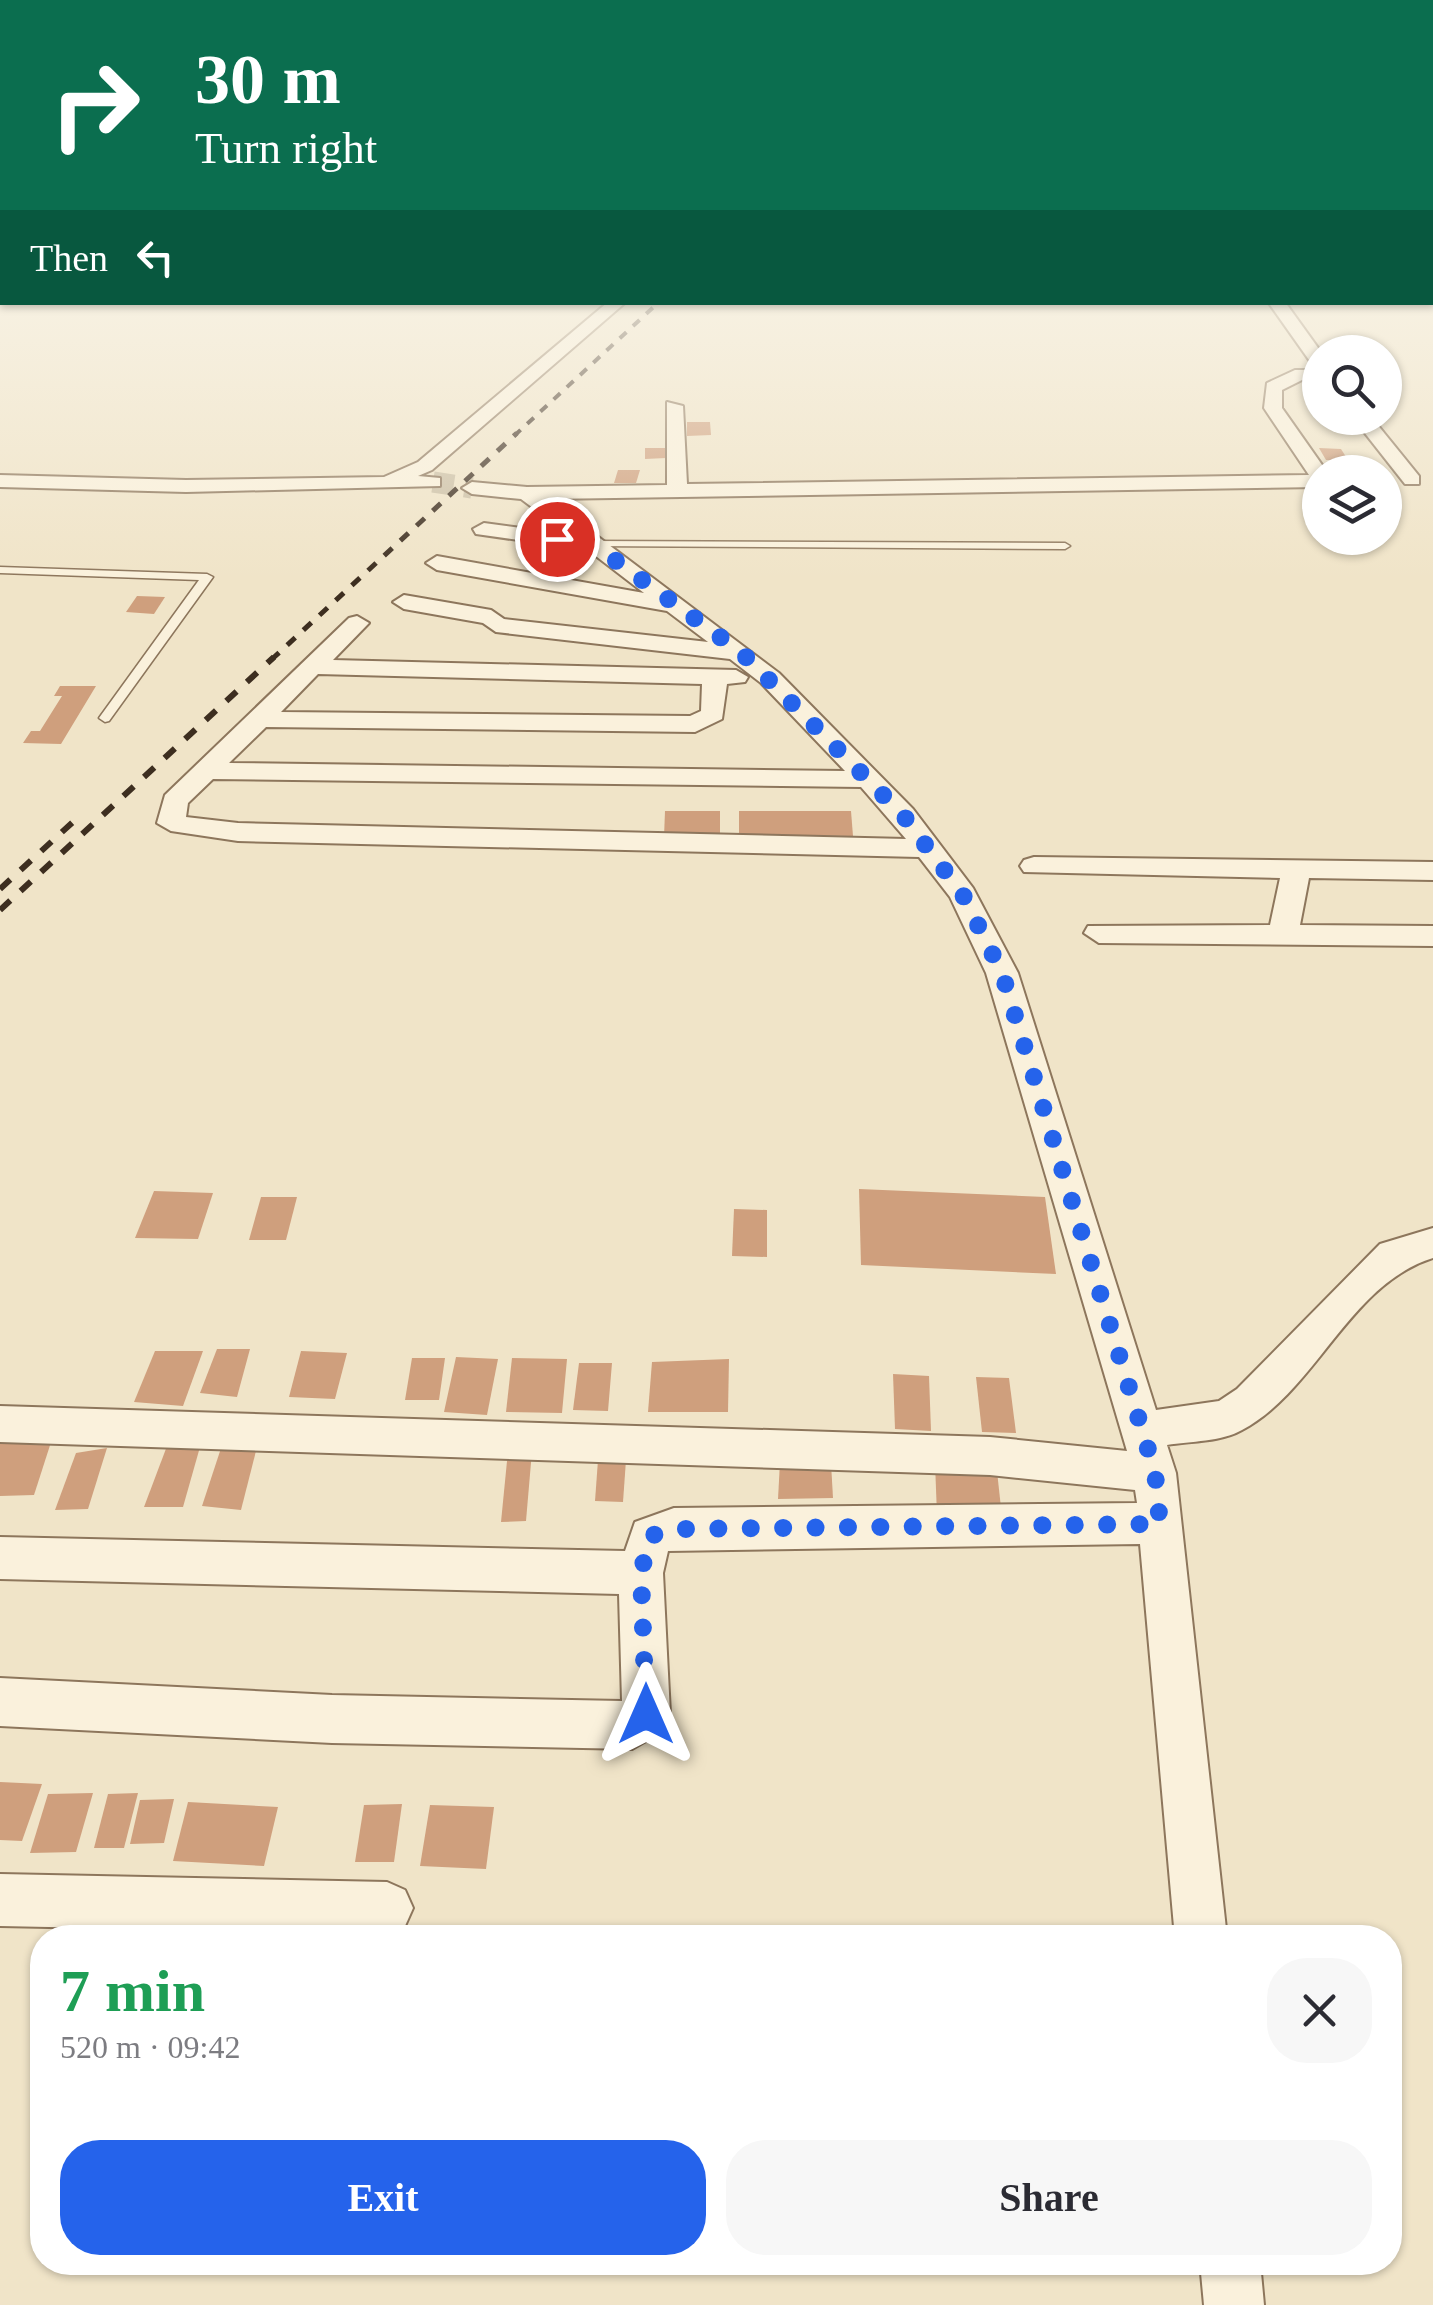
<!DOCTYPE html>
<meta charset="utf-8">
<style>
:root{--surface:#fff;--page:#f7f7f7;--text:#2b2b33;--muted:#7c7c81;--accent:#2563eb}
body{margin:0;font-family:"Times New Roman",serif;background:var(--page);color:var(--text);height:100vh;display:flex;flex-direction:column;font-size:38px;white-space:nowrap}
*{box-sizing:border-box;margin:0}
p{font-size:32px;color:var(--muted)}
.icon{flex:none;width:55px;height:55px;fill:none;stroke:currentColor;stroke-width:2;stroke-linecap:round;stroke-linejoin:round}
.map{position:relative;flex:1;overflow:hidden}
.panel{position:absolute;left:30px;top:1925px;width:1372px;height:350px;display:flex;flex-direction:column;background:var(--surface);border-radius:40px;box-shadow:0 2px 8px #0004}
.panel>*{flex:none}
.guide{position:absolute;left:0px;top:0px;width:1435px;height:305px;box-shadow:0 2px 8px #0004;background:#0b6e4f;color:#fff;overflow:hidden}
.tools{position:absolute;left:1302px;top:335px;display:grid;gap:20px}
.tools a{display:grid;place-items:center;width:100px;height:100px;border-radius:50%;background:var(--surface);box-shadow:0 2px 8px #0004;font-size:50px}
.pin{position:absolute;display:grid;place-items:center;width:85px;height:85px;color:#fff;margin:-42px;border:5px solid #fff;border-radius:50%;box-shadow:0 2px 10px #0007}
.me{position:absolute;width:110px;margin:-55px;rotate:0deg;stroke-linejoin:round;filter:drop-shadow(0 0 8px #0008)}
.turn{display:flex;align-items:center;gap:35px;height:210px;padding:0 30px;font-size:45px}
.turn .icon{width:130px;height:130px;stroke-width:2.5}
.turn b{display:block;font-size:70px;line-height:85px}
.then{display:flex;align-items:center;height:95px;padding:0 30px;background:#0003;gap:20px;font-size:38px}
.round{display:grid;place-items:center;flex:none;width:105px;height:105px;border-radius:40px;background:var(--page)}
.overview{display:flex;align-items:center;justify-content:space-between;height:170px;padding:0 30px}
h1{font-size:60px;font-weight:700;line-height:75px;color:#1e9e55}
.action{display:flex;gap:20px;margin-top:auto;padding:20px 30px}
.action a{flex:1;height:115px;border-radius:40px;background:var(--accent);color:#fff;font-size:40px;font-weight:700;line-height:115px;text-align:center}
.action a+a{background:var(--page);color:var(--text)}
.map>svg:first-child{display:block}
</style>
<div class="map">
<svg width="1433" height="2305" viewBox="0 0 1433 2305">
<rect width="100%" height="100%" fill="#f0e4c8"/>
<g fill="#cf9f7d">
<polygon points="687,422 710,422 711,435 687,436"/>
<polygon points="645,448 666,448 666,458 645,459"/>
<polygon points="1319,448 1341,449 1348,460 1326,460"/>
<polygon points="618,470 640,470 636,483 614,483"/>
<polygon points="137,596 165,597 154,614 126,612"/>
<polygon points="60,686 96,686 61,744 23,743 31,731 40,731 62,696 54,696"/>
<polygon points="665,811 720,811 720,836 664,837"/>
<polygon points="739,811 851,811 853,836 739,835"/>
<polygon points="859,1189 1045,1197 1056,1274 861,1265"/>
<polygon points="154,1191 213,1193 198,1239 135,1238"/>
<polygon points="261,1197 297,1197 286,1240 249,1240"/>
<polygon points="734,1209 767,1210 767,1257 732,1256"/>
<polygon points="217,1349 250,1349 237,1397 200,1393"/>
<polygon points="155,1351 203,1351 183,1406 134,1402"/>
<polygon points="301,1351 347,1353 335,1399 289,1397"/>
<polygon points="456,1357 498,1359 487,1415 444,1412"/>
<polygon points="412,1358 445,1358 439,1400 405,1400"/>
<polygon points="512,1358 567,1359 562,1413 506,1412"/>
<polygon points="729,1359 728,1412 648,1412 652,1362"/>
<polygon points="579,1363 612,1363 608,1411 573,1410"/>
<polygon points="893,1374 929,1376 931,1431 895,1429"/>
<polygon points="976,1377 1009,1378 1016,1433 982,1432"/>
<polygon points="53,1436 34,1495 0,1496 0,1438"/>
<polygon points="223,1442 258,1443 241,1510 202,1506"/>
<polygon points="167,1446 200,1447 183,1507 144,1507"/>
<polygon points="107,1448 88,1509 55,1510 76,1453"/>
<polygon points="508,1451 532,1451 526,1521 501,1522"/>
<polygon points="598,1460 626,1460 623,1502 595,1501"/>
<polygon points="780,1462 831,1463 833,1498 778,1499"/>
<polygon points="996,1462 1002,1517 937,1515 935,1463"/>
<polygon points="0,1782 42,1784 22,1841 0,1840"/>
<polygon points="93,1793 76,1852 30,1853 48,1794"/>
<polygon points="138,1793 124,1848 94,1848 108,1794"/>
<polygon points="174,1799 164,1843 130,1844 140,1800"/>
<polygon points="188,1802 278,1807 264,1866 173,1861"/>
<polygon points="402,1804 394,1862 355,1862 364,1805"/>
<polygon points="430,1805 494,1807 486,1869 420,1866"/>
<polygon points="202,1922 301,1924 298,1938 198,1938"/>
<polygon points="339,1926 403,1930 401,1938 337,1938"/>
</g>
<g fill="none" stroke-linecap="round" stroke-linejoin="round">
<polyline stroke="#ccc0a6" stroke-width="21" stroke-dasharray="21 11" stroke-linecap="butt" points="433,482 472,488"/>
<g stroke="#8d765c" stroke-width="3">
<g id="service">
<polygon points="593,541 1065,543 1070,546 1065,549 589,546 588,544"/>
<polygon points="0,567 207,574 213,577 109,721 105,722 99,718 199,580 0,573"/>
</g>
</g>
<g stroke="#8d765c" stroke-width="4">
<g id="minor">
<rect x="1432" y="278" width="1" height="10"/>
<polygon points="608,302 626,302 432,470 418,476 440,478 440,486 186,492 0,487 0,475 186,480 384,477 418,462"/>
<polygon points="1268,302 1285,302 1321,352 1320,368 1314,367"/>
<path d="M1295,370H1320V380L1304,379L1282,390V408L1327,472H1320V487L548,499L779,673L913,809L973,888L1018,973L1156,1410L1219,1401L1237,1389L1380,1244L1433,1228V1258C1349,1284 1316,1391 1242,1430C1221,1442 1191,1441 1167,1445L1176,1473L1227,1938H1175L1140,1544L668,1551L663,1573L670,1714L663,1731L632,1749L332,1743L0,1726V1678L332,1695L622,1701L619,1594L0,1579V1537L625,1551L635,1522L674,1508L1137,1503L1135,1490L990,1475L0,1442V1406L990,1437L1127,1451L986,973L950,897L919,857L238,841L171,831L157,823L165,795L349,618L357,616L369,623L333,660L736,670L748,677L745,682L727,684L722,719L695,732L266,727L229,763L845,771L761,683L730,659L496,632L483,623L404,609L393,602L404,595L491,610L504,619L708,642L667,611L437,570L426,563L437,556L644,593L588,550L476,534L473,529L484,523L568,534L521,499L472,494L462,488L472,482L527,487L667,485V402L683,406L687,484L1309,475L1264,408L1267,383ZM318,674L702,684L701,711L690,716L281,712ZM213,779L861,787L906,839L238,823L186,817L188,803Z"/>
<polygon points="1353,418 1372,418 1419,476 1419,484 1405,484"/>
<polygon points="1034,857 1433,862 1433,880 1309,878 1300,925 1433,926 1433,946 1099,943 1084,933 1088,926 1270,925 1280,878 1024,872 1020,866 1024,860"/>
<polygon points="0,1874 387,1882 405,1890 413,1908 405,1926 387,1934 0,1926"/>
<polygon points="1200,2262 1260,2262 1264,2305 1204,2305"/>
</g>
</g>
<use href="#service" fill="#faf1dc" fill-rule="evenodd"/>
<use href="#minor" fill="#faf1dc" fill-rule="evenodd"/>
<polyline stroke="#3d2e20" stroke-width="4" stroke-dasharray="9 9" stroke-linecap="butt" points="514,436 659,302"/>
<polyline stroke="#3d2e20" stroke-width="5" stroke-dasharray="11 11" stroke-linecap="butt" points="271,660 517,433"/>
<g stroke="#3d2e20" stroke-width="6" stroke-dasharray="14 14" stroke-linecap="butt">
<polyline points="0,889 74,821"/>
<polyline points="0,910 274,657"/>
</g>
</g>
<linearGradient id="sky" x2="0" y2="1"><stop stop-color="#8fbad6"/><stop offset="0.44" stop-color="#f8f3e6"/><stop offset="1" stop-color="#f8f3e6" stop-opacity="0"/></linearGradient>
<rect width="1433" height="579" fill="url(#sky)"/>
<g fill="none" stroke-linecap="round" stroke-linejoin="round">
<polyline stroke="#2563eb" stroke-width="18" stroke-dasharray="0 32.4" points="557,539 593,544 742,653 903,815 963,895 1002,973 1155,1472 1160,1524 674,1529 650,1536 641,1573 646,1714"/>
</g>
</svg>
<div class="tools">
<a><svg class="icon" aria-label="search" viewBox="0 0 24 24"><circle cx="10" cy="10" r="6"/><path d="M15 15l6 6"/></svg></a>
<a><svg class="icon" aria-label="layers" viewBox="0 0 24 24"><path d="M12 4l9 5-9 5-9-5zM3 14l9 5 9-5"/></svg></a>
</div>
<div class="pin" style="left:557px;top:539px;background:#d93025"><svg class="icon" aria-label="arrive" viewBox="0 0 24 24"><path d="M6 21V4h12l-3 4 3 4H6"/></svg></div>
<svg class="me" style="left:646px;top:1714px" viewBox="-20 -20 40 40"><path d="M0-17L14 15 0 8-14 15z" fill="#2563eb" stroke="#fff" stroke-width="4"/></svg>
<div class="guide">
<div class="turn"><svg class="icon" aria-label="right" viewBox="0 0 24 24"><path d="M7 20v-9h11M14 6l5 5-5 5"/></svg><div><b>30 m</b>Turn right</div></div>
<div class="then">Then<svg class="icon" aria-label="left" viewBox="0 0 24 24"><path d="M17 20v-9H6M10 6l-5 5 5 5"/></svg></div>
</div>
<section class="panel">
<div class="overview"><div><h1>7 min</h1><p>520 m · 09:42</p></div><a class="round"><svg class="icon" aria-label="close" viewBox="0 0 24 24"><path d="M6 6l12 12M18 6L6 18"/></svg></a></div>
<div class="action"><a>Exit</a><a>Share</a></div>
</section>
</div>
